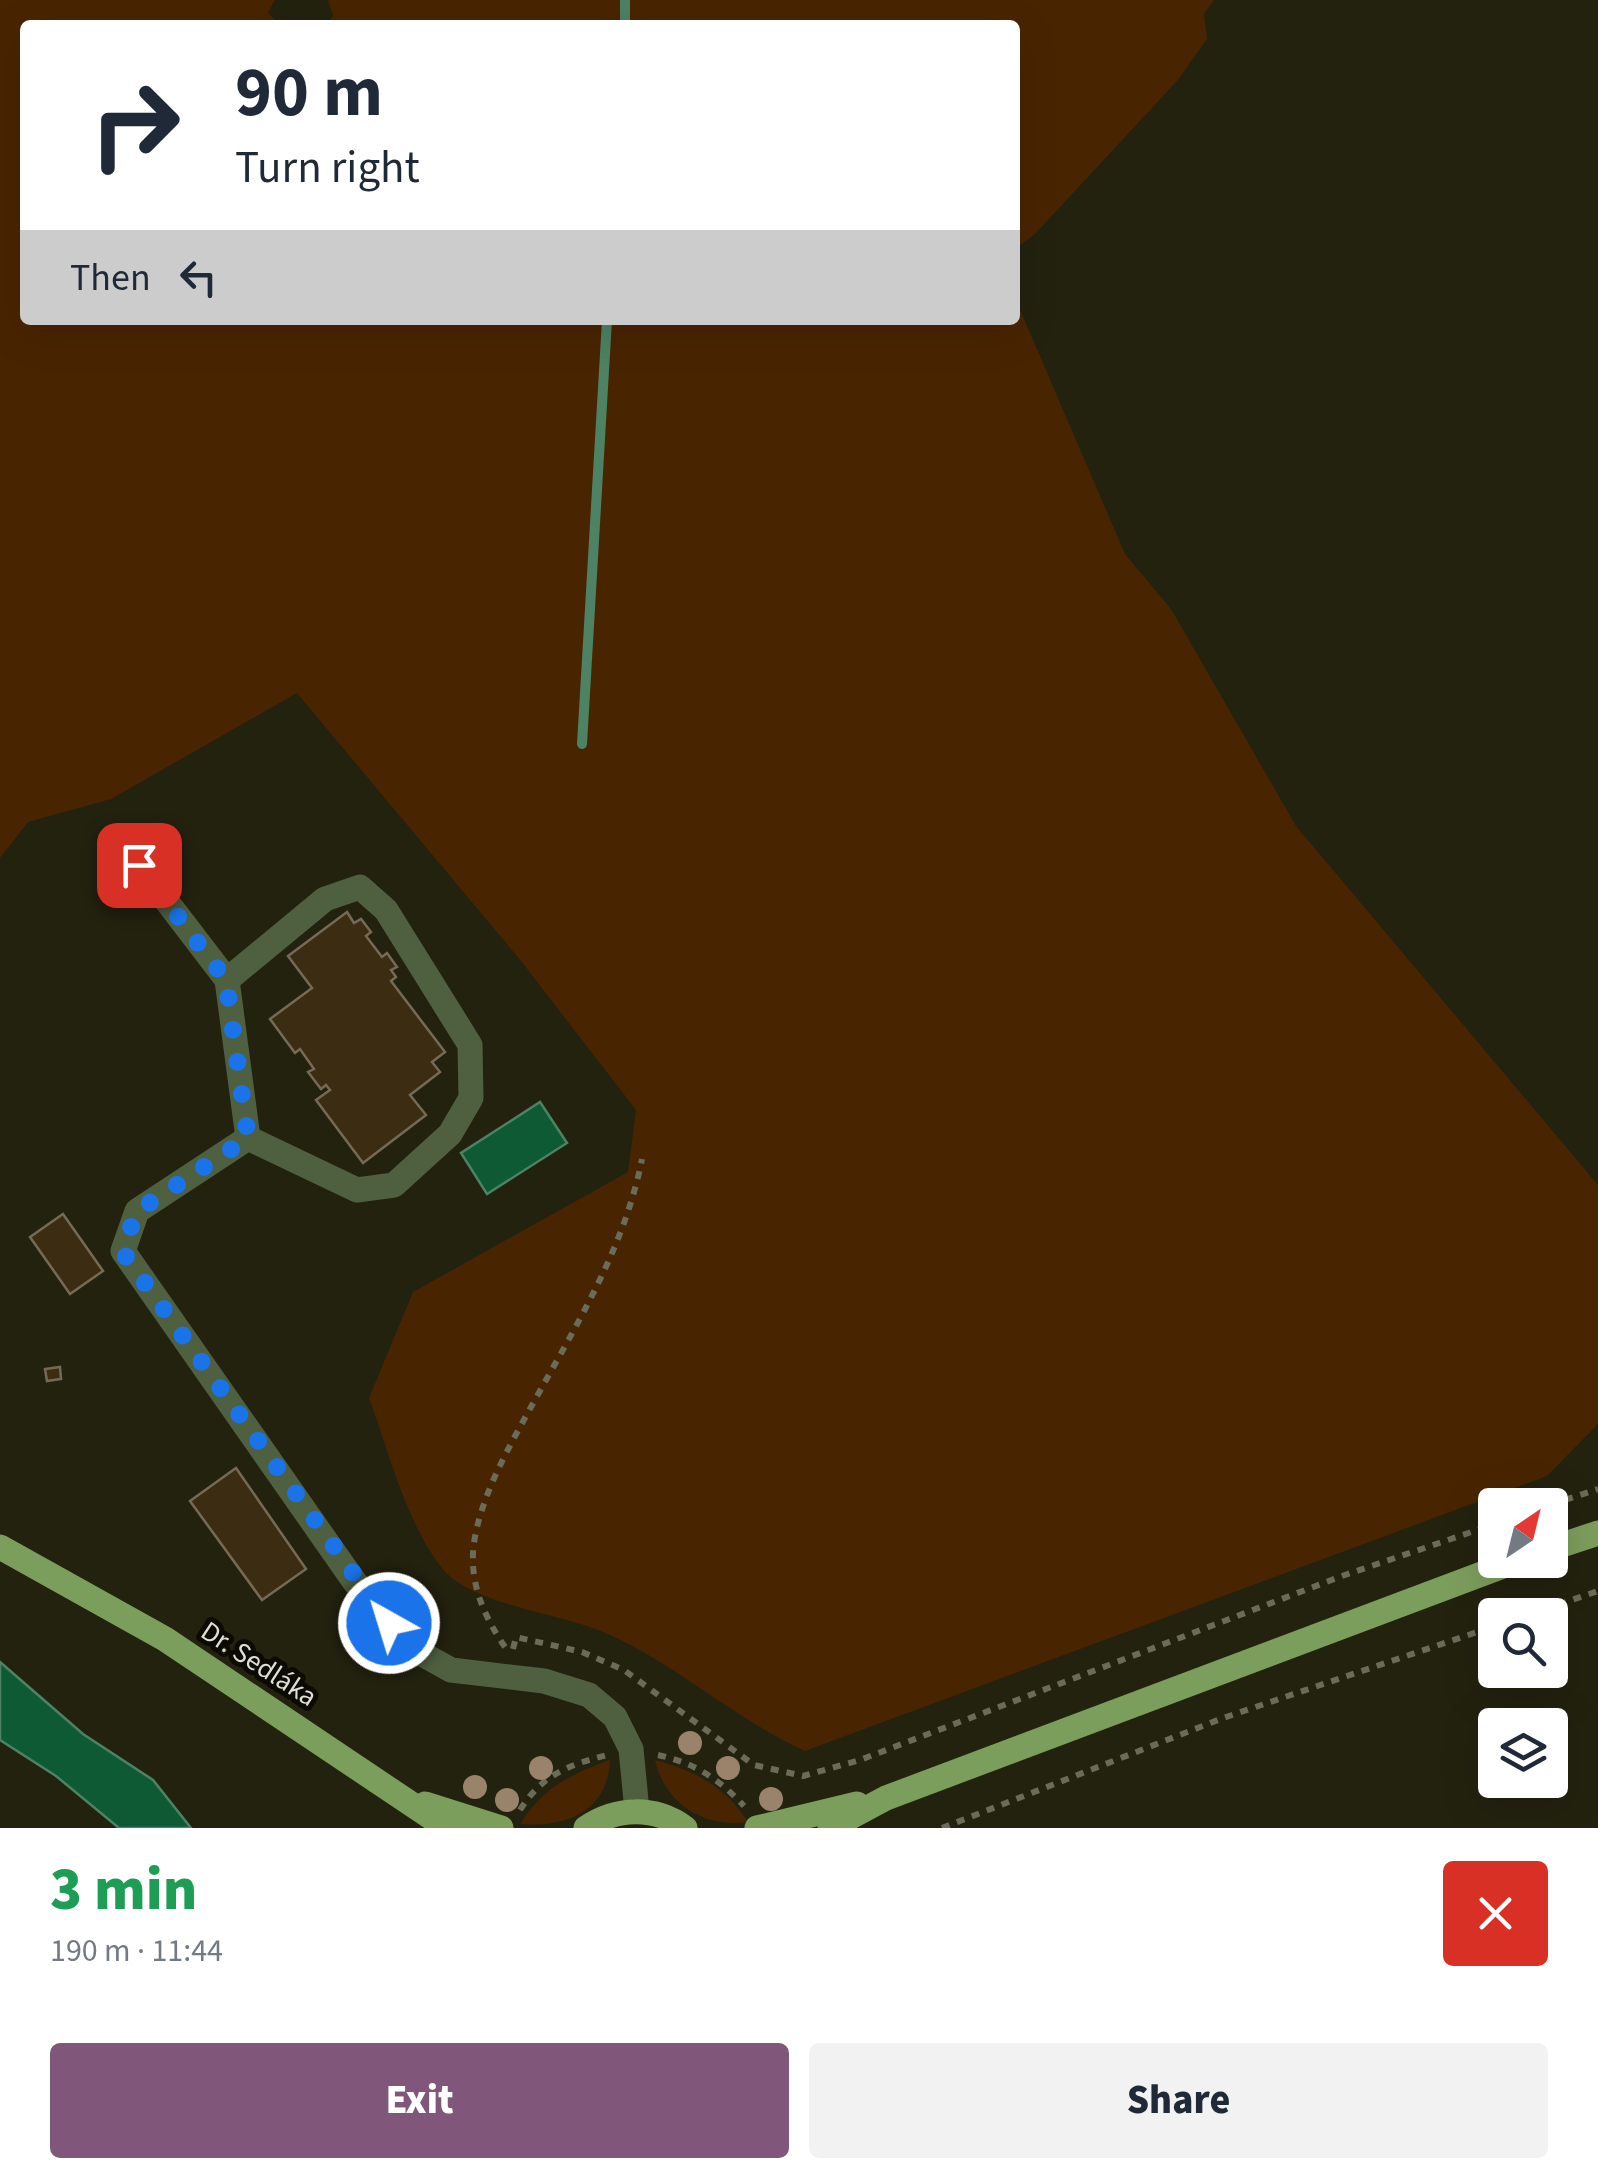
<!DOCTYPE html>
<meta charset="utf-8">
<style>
:root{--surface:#fff;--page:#f2f2f3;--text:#1f2937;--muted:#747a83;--accent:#80577a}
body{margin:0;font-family:"Source Sans 3",sans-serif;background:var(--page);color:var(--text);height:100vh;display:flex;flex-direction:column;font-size:38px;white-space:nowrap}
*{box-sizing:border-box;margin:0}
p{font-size:32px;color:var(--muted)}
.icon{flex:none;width:55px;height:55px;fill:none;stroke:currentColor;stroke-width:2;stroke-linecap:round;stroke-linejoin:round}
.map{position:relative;height:1828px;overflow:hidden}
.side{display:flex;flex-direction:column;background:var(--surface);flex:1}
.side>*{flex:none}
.banner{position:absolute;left:20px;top:20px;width:1000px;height:305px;border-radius:10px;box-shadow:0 10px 40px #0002;background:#fff;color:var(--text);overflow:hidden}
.needle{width:65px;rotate:35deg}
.tools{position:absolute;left:1478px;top:1488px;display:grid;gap:20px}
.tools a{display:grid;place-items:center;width:90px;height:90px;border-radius:10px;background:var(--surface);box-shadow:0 10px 40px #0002;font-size:50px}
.pin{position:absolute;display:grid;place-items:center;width:85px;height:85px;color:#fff;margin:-42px;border-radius:20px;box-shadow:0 5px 15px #0006}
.me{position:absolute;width:110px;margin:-55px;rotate:321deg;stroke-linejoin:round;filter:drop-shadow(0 0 8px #0008)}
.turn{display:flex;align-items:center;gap:35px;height:210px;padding:0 50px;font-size:45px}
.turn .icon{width:130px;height:130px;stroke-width:2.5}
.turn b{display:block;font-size:70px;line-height:85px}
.then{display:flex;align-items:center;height:95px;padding:0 50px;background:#0003;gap:20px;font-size:38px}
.round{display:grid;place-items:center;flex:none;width:105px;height:105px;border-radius:10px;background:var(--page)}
.headline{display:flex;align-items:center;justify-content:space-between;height:170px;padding:0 50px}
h1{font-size:60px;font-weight:800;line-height:75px;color:#1e9e55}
.primary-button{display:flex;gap:20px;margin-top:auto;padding:20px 50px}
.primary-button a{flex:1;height:115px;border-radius:10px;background:var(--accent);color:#fff;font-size:40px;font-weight:800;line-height:115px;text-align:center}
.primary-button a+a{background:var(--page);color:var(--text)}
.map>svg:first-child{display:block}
</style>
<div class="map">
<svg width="1598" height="1828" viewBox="0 0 1598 1828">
<rect width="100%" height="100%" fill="#23220f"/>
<g fill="#492401">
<path d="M0,0H275L268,13L280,25H25V320H1015V298L1125,554L1171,609L1296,826L1598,1185V1424L1547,1476L805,1751C735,1719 677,1665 608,1634C560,1612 471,1606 441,1567C405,1520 389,1452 369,1398L413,1292L628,1172L636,1110L521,961L297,693L111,799L28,822L0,858Z"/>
<polygon points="328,0 1214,0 1204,14 1207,39 1177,81 1035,234 1015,249 1015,25 327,25 333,15"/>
<path d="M610,1760C608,1812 565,1828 520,1824C543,1788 570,1774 610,1760Z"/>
<path d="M655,1760C695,1771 725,1786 748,1822C702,1828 665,1803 655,1760Z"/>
</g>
<g fill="#0e5a35" stroke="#4d8264" stroke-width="2.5">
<polygon points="540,1102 567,1143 487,1194 461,1153"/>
<polygon points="0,1662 83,1734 153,1780 191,1828 119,1828 56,1776 0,1740"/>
</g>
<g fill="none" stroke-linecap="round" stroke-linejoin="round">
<g stroke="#4d8264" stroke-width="10">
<polyline points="625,0 625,25"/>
<polyline points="582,744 607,320"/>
</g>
</g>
<g fill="#3c2d12" stroke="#756a56" stroke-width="2.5">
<polygon points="347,912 354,923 361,919 371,932 366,936 382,957 387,953 397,967 391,970 396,977 391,981 445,1052 432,1062 440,1072 410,1095 426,1115 363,1163 316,1100 330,1090 326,1085 321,1089 308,1072 314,1069 300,1049 295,1053 270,1019 312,988 288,956"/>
<polygon points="63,1214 103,1271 70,1294 30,1237"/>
<polygon points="60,1367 61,1379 47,1381 45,1369"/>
<polygon points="236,1468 306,1569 262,1600 190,1501"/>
</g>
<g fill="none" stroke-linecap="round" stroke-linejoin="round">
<g stroke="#6b6b5a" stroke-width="6" stroke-dasharray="8 8" stroke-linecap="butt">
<polyline points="1550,1505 1598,1489"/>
<polyline points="1528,1615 1598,1591"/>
<path d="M505,1647C481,1612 466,1575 476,1532C485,1489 510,1445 531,1407C575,1327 624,1250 642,1159"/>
<polyline points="513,1649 516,1637 582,1652 624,1670 754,1765 803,1776 860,1760 1342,1576 1495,1524"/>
<path d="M658,1755C695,1763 719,1779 744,1806"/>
<path d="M520,1810C542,1775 568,1765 607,1755"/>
<polyline points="942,1828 1223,1718 1495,1626"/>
</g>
<g stroke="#4f6040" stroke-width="25">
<polyline points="139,865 227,980 325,899 360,887 386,910 470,1045 471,1098 450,1134 394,1185 357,1190 248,1138 137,1211 123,1251 354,1581 406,1645 451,1670 544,1681 589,1695 615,1717 631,1749 637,1811"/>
<polyline points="227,980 248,1138"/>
</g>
<g stroke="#7c9e5c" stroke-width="25">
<polyline points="0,1547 165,1639 447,1828"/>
<polyline points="1550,1549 1598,1533"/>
<polyline points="425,1804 501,1828"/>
<path d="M586,1828C616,1807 655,1806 685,1828"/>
<polyline points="757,1828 857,1804"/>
<polyline points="830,1828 886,1798 1519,1560"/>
</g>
</g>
<g fill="#9a836b">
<circle cx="690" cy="1743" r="12"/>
<circle cx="541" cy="1768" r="12"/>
<circle cx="728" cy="1768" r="12"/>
<circle cx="475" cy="1787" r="12"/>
<circle cx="771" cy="1799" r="12"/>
<circle cx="507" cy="1800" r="12"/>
</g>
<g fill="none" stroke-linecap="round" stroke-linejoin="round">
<polyline stroke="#1a73e8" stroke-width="18" stroke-dasharray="0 32.4" points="139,865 226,980 248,1138 137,1211 122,1251 389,1623"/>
</g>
<g text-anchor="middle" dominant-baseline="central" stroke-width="10" stroke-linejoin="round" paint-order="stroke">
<g font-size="28" fill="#dfdfd2" stroke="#0b0b04">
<text transform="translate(259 1664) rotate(33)">Dr. Sedláka</text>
</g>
</g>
</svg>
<div class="tools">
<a><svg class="needle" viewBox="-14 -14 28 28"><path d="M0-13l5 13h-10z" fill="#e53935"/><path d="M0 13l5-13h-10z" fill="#747a83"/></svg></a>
<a><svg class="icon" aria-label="search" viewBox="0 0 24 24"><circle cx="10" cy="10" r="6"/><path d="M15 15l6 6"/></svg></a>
<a><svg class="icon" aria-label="layers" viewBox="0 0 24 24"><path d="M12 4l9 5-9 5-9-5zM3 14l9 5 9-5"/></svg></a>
</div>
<div class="pin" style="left:139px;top:865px;background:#d93025"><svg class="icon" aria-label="arrive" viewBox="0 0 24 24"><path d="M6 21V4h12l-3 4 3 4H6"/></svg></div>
<svg class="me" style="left:389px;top:1623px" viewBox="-20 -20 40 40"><circle r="17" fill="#1a73e8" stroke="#fff" stroke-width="3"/><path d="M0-11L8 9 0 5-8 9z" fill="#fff"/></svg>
<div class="banner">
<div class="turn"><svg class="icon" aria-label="right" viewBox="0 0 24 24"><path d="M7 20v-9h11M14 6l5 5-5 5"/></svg><div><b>90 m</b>Turn right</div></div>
<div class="then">Then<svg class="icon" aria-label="left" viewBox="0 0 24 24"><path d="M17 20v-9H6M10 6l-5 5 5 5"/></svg></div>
</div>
</div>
<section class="side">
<div class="headline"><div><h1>3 min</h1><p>190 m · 11:44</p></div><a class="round" style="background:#d93025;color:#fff"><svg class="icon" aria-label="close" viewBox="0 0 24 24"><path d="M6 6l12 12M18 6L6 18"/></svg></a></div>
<div class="primary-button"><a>Exit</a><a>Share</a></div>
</section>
